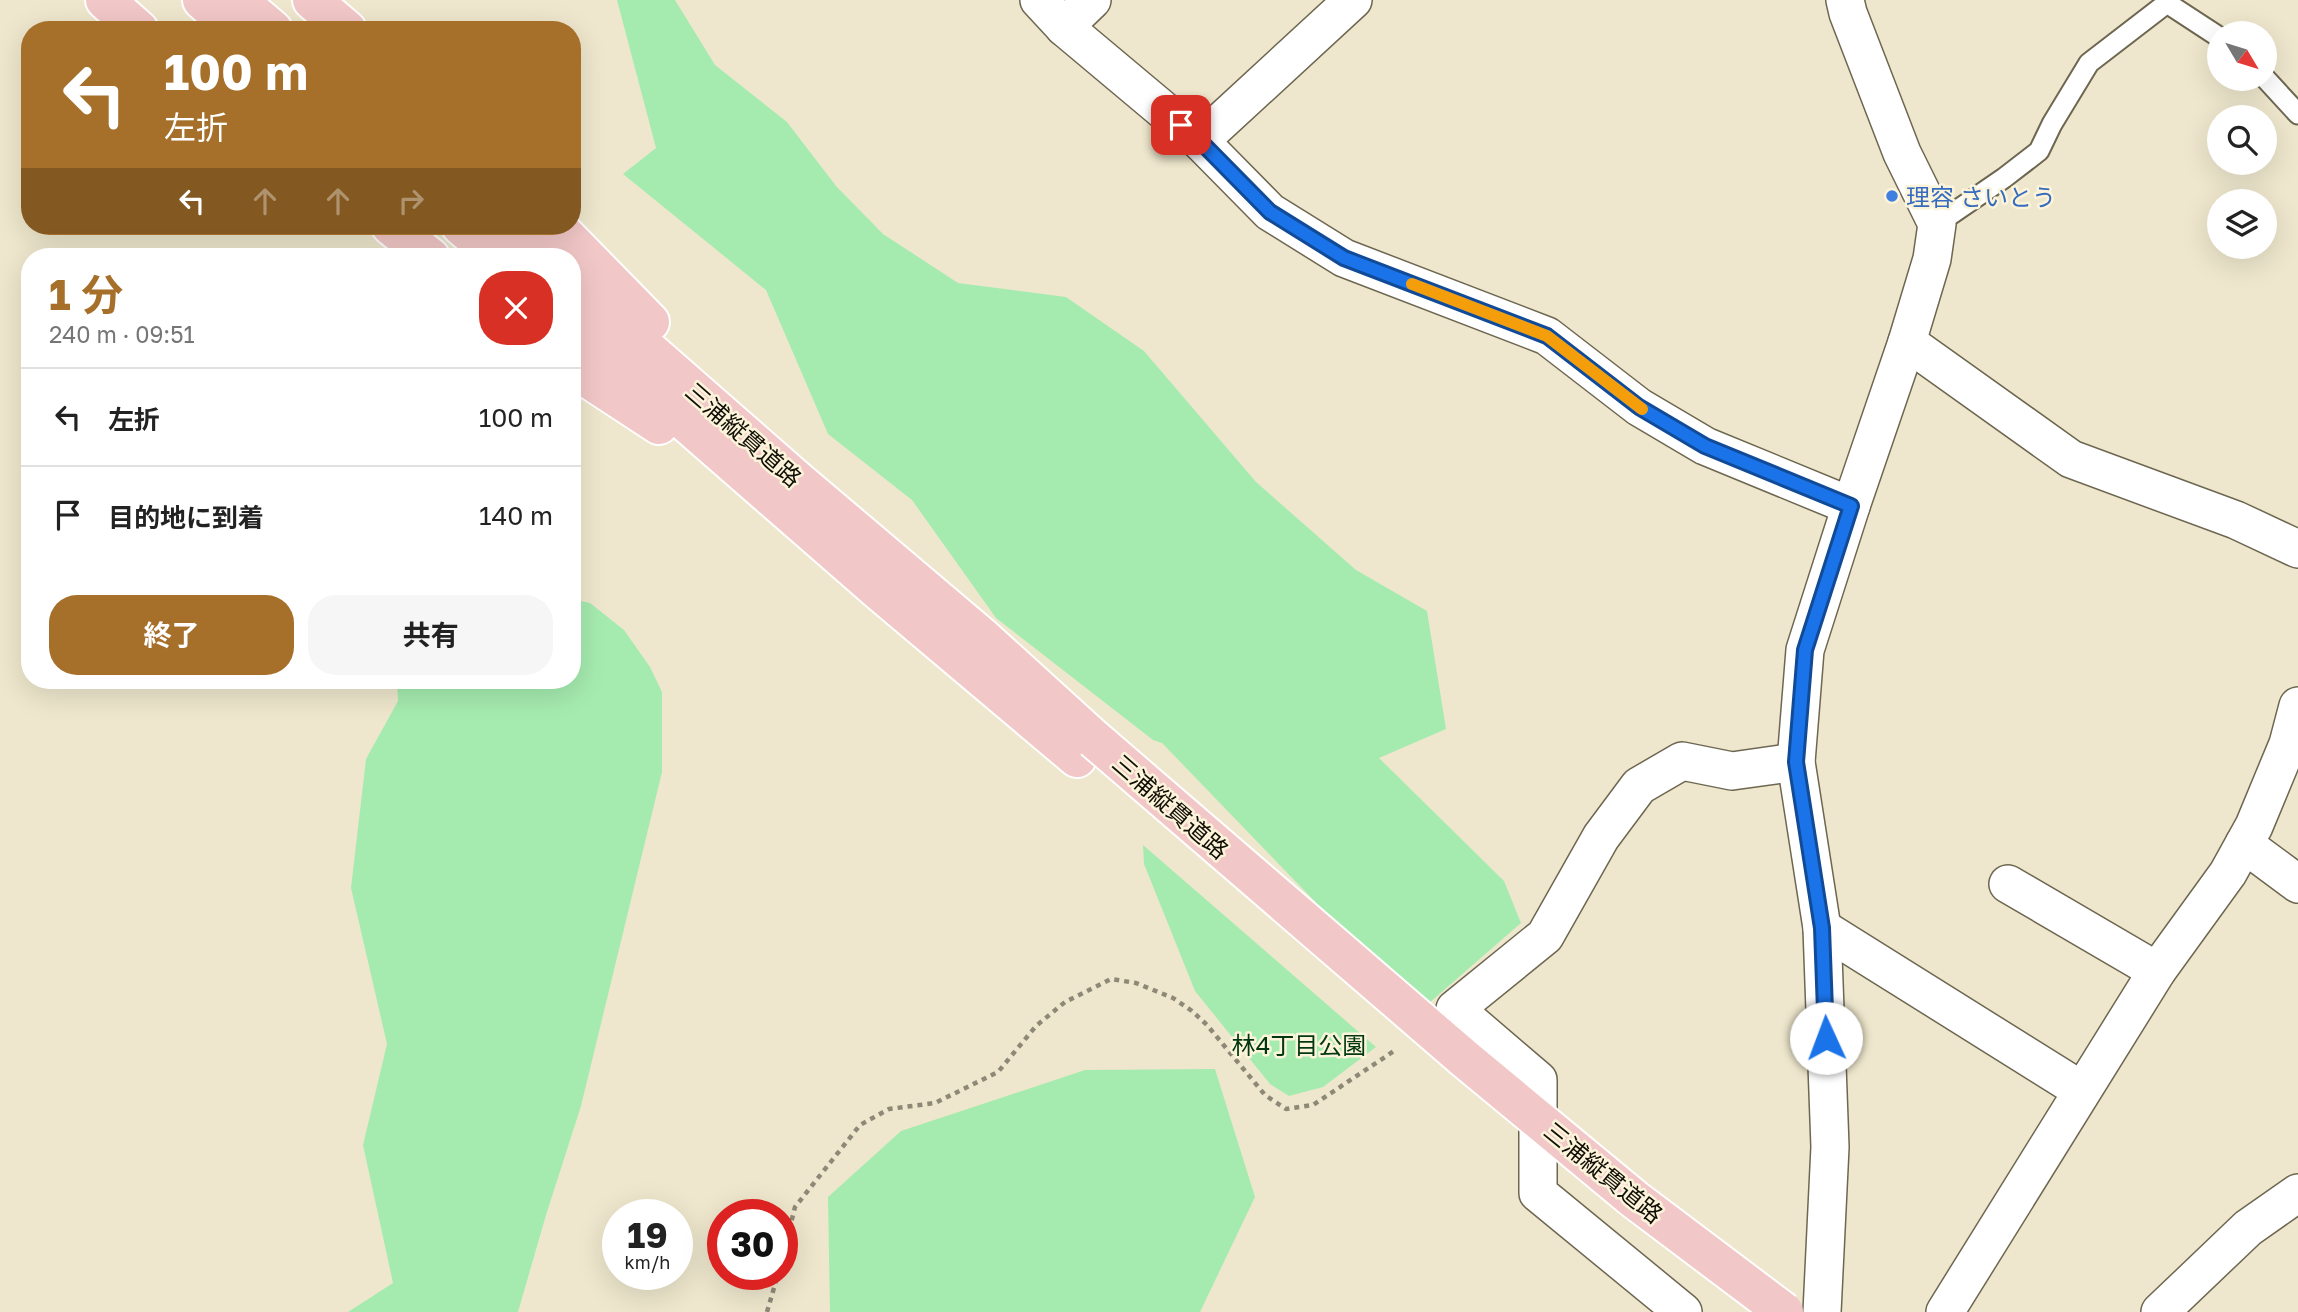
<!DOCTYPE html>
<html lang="ja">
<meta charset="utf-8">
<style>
:root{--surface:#fff;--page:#f6f6f6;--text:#222;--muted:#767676;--line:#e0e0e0;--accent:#a6702a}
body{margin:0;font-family:"Golos Text","Noto Sans JP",sans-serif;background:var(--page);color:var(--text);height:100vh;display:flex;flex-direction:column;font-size:26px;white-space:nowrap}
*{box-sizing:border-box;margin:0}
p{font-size:23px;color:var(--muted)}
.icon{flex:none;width:38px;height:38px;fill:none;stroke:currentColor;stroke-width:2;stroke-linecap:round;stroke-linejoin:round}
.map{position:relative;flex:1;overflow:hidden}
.side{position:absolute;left:21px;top:248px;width:560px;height:441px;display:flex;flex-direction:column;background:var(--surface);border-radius:28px;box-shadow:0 7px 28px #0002}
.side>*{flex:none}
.top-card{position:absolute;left:21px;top:21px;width:560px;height:214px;border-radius:28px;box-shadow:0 7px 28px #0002;background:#a6702a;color:#fff;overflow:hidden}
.needle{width:46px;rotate:128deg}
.fabs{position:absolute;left:2207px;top:21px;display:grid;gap:14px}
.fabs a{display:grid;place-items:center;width:70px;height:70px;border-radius:50%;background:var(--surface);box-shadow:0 7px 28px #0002;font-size:35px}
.speed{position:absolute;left:602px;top:1199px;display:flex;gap:14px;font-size:35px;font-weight:700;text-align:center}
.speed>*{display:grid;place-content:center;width:91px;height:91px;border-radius:50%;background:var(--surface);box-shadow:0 7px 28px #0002;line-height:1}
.speed small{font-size:18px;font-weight:400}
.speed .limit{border:10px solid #d22;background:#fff;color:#111}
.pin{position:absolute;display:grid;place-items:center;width:60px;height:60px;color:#fff;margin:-30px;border-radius:14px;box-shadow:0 4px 10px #0006}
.me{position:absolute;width:77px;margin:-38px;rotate:358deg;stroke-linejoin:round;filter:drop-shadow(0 0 5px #0008)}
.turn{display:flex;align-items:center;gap:24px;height:147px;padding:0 28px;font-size:32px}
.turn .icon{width:91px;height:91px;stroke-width:2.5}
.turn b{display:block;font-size:49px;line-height:60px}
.lanes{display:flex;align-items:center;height:66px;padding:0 28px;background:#0003;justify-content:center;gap:35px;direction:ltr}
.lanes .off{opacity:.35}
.round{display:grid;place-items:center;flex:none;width:74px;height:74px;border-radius:28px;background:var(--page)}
.head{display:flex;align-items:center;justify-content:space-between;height:119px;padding:0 28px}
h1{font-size:42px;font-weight:700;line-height:52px;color:var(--accent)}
.action{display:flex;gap:14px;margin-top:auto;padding:14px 28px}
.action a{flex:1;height:80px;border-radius:28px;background:var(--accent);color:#fff;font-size:28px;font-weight:700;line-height:80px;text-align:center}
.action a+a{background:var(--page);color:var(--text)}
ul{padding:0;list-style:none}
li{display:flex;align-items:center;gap:21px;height:98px;padding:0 28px;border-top:2px solid var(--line)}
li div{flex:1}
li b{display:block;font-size:26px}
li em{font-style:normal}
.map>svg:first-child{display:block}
</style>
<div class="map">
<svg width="2298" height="1312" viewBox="0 0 2298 1312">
<rect width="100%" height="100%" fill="#eee7cd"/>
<g fill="#a5ebaf">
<polygon points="617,0 675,0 715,65 787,122 836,186 883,234 958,283 1066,297 1144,351 1256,482 1356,570 1427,611 1446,729 1379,758 1504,881 1521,923 1429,1003 1327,914 1162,743 1153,740 996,618 912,500 828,434 766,290 623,174 656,148"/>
<polygon points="572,599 590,603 624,630 650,667 662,692 662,772 581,1106 546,1215 518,1312 348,1312 393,1283 363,1145 387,1044 351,888 366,759 398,701 397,681 572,681"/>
<polygon points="1143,845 1376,1047 1323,1087 1289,1096 1270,1084 1195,991 1144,864"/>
<polygon points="1215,1069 1255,1197 1200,1312 830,1312 828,1197 901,1131 1085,1070"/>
</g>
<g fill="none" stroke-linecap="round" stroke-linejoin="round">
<g stroke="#6d6650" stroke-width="23">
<g id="service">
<polyline points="2264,77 2298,114"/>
<polyline points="1937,224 2004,178 2039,151 2052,124 2089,63 2167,3 2219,37"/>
</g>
</g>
<g stroke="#6d6650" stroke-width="40">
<g id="minor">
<polyline points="1039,0 1064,27 1200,141 1270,212 1344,258 1547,336 1639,407 1705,446 1851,506"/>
<polyline points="1064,27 1092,0"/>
<polyline points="1200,141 1353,0"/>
<polyline points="1907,342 2071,459 2236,520 2298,549"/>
<polyline points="2244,844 2298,884"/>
<polyline points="2008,884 2157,971"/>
<polyline points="1822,928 2081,1090"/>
<polyline points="1683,1312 1538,1193 1538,1080 1455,1009 1545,936 1601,837 1639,786 1682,761 1732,771 1796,762"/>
<polyline points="1822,1312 1830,1147 1822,928 1796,762 1805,650 1851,506 1907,342 1932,259 1937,224 1902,153 1848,13 1845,0"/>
<polyline points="1945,1312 2157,971 2228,873 2254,826 2288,744 2298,706"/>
<polyline points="2160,1312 2248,1228 2298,1193"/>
</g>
</g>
<g stroke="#fff" stroke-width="42">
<g id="motorway">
<polyline points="105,0 139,30"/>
<polyline points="202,0 236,30"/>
<polyline points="238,0 273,30"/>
<polyline points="312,0 347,30"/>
<polyline points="391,226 430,257"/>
<polyline points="461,226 498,257"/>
<polyline points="506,226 543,257"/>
<polyline points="556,226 650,322"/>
<polyline points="572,283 799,482 983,638 1094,739"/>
<polyline points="572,323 879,591 1077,758"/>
<polyline points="572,368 659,425"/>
</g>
</g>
<g stroke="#8e8977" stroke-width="4.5" stroke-dasharray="5 5" stroke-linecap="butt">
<polyline points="782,1259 795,1207 860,1125 889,1109 935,1103 998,1072 1036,1026 1065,1002 1111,979 1136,983 1173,998 1192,1011 1207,1025 1265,1095 1286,1109 1313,1105 1397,1049"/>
<polyline points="767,1312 778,1274"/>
</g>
<use href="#service" stroke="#fff" stroke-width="19"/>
<use href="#minor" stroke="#fff" stroke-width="37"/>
<use href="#motorway" stroke="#f2c7c7" stroke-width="38"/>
<g stroke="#fff" stroke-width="42" stroke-linecap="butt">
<polyline id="motorway-bridge" points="1094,739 1465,1059 1634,1199 1784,1312"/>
</g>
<use href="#motorway-bridge" stroke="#f2c7c7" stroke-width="38"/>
</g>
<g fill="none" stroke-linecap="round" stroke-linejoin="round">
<g stroke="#114b97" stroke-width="18">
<polyline id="route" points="1181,125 1200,141 1270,212 1344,258 1547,336 1639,407 1705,446 1851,506 1805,650 1796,762 1822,928 1826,1038"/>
</g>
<use href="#route" stroke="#1a73e8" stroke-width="12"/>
<polyline stroke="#f59e0b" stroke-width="12" points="1412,284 1547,336 1642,409"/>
</g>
<circle fill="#3f7fe0" stroke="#fcf4da" stroke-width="2.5" cx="1892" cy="196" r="7"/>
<g text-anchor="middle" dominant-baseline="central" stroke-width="5" stroke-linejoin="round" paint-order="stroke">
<g font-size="24" fill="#366cbe" stroke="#fcf4da" text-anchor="start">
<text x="1906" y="196">理容 さいとう</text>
</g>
<g font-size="24" fill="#110e06" stroke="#fcf4da">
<text transform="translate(744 434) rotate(41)">三浦縦貫道路</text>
<text transform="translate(1171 806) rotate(41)">三浦縦貫道路</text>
<text transform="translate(1604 1172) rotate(39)">三浦縦貫道路</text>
</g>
<g font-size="24" fill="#003610" stroke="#fcf4da">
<text x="1299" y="1044">林4丁目公園</text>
</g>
</g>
</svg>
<div class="fabs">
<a><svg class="needle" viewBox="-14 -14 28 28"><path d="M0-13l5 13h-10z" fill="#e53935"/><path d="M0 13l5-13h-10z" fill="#767676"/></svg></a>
<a><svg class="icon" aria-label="search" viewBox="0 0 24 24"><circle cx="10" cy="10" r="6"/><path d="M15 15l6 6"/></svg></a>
<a><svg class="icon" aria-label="layers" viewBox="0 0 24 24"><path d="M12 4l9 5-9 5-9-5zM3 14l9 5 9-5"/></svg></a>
</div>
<div class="speed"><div>19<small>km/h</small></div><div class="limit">30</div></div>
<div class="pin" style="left:1181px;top:125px;background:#d93025"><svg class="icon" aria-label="arrive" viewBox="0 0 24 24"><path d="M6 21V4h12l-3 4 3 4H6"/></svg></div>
<svg class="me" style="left:1826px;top:1038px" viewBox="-20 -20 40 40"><circle r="19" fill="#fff"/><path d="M0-13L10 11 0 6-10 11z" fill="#1a73e8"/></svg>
<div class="top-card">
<div class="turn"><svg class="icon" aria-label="left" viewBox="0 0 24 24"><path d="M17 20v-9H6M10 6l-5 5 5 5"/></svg><div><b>100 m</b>左折</div></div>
<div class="lanes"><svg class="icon" aria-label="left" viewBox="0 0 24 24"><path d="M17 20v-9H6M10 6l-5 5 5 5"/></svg><svg class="icon off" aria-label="ahead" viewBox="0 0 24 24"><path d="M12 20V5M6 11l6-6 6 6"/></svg><svg class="icon off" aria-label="ahead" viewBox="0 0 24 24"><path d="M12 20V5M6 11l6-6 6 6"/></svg><svg class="icon off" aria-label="right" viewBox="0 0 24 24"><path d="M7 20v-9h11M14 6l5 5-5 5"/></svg></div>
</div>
<section class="side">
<div class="head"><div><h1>1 分</h1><p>240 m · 09:51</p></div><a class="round" style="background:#d93025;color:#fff"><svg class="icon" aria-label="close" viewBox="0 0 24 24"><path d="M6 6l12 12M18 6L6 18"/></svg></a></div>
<ul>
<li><svg class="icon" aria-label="left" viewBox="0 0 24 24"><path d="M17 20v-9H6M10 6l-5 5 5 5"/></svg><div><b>左折</b></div><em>100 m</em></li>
<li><svg class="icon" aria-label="arrive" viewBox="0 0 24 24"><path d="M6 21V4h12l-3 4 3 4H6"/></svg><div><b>目的地に到着</b></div><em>140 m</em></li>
</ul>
<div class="action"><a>終了</a><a>共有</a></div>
</section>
</div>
